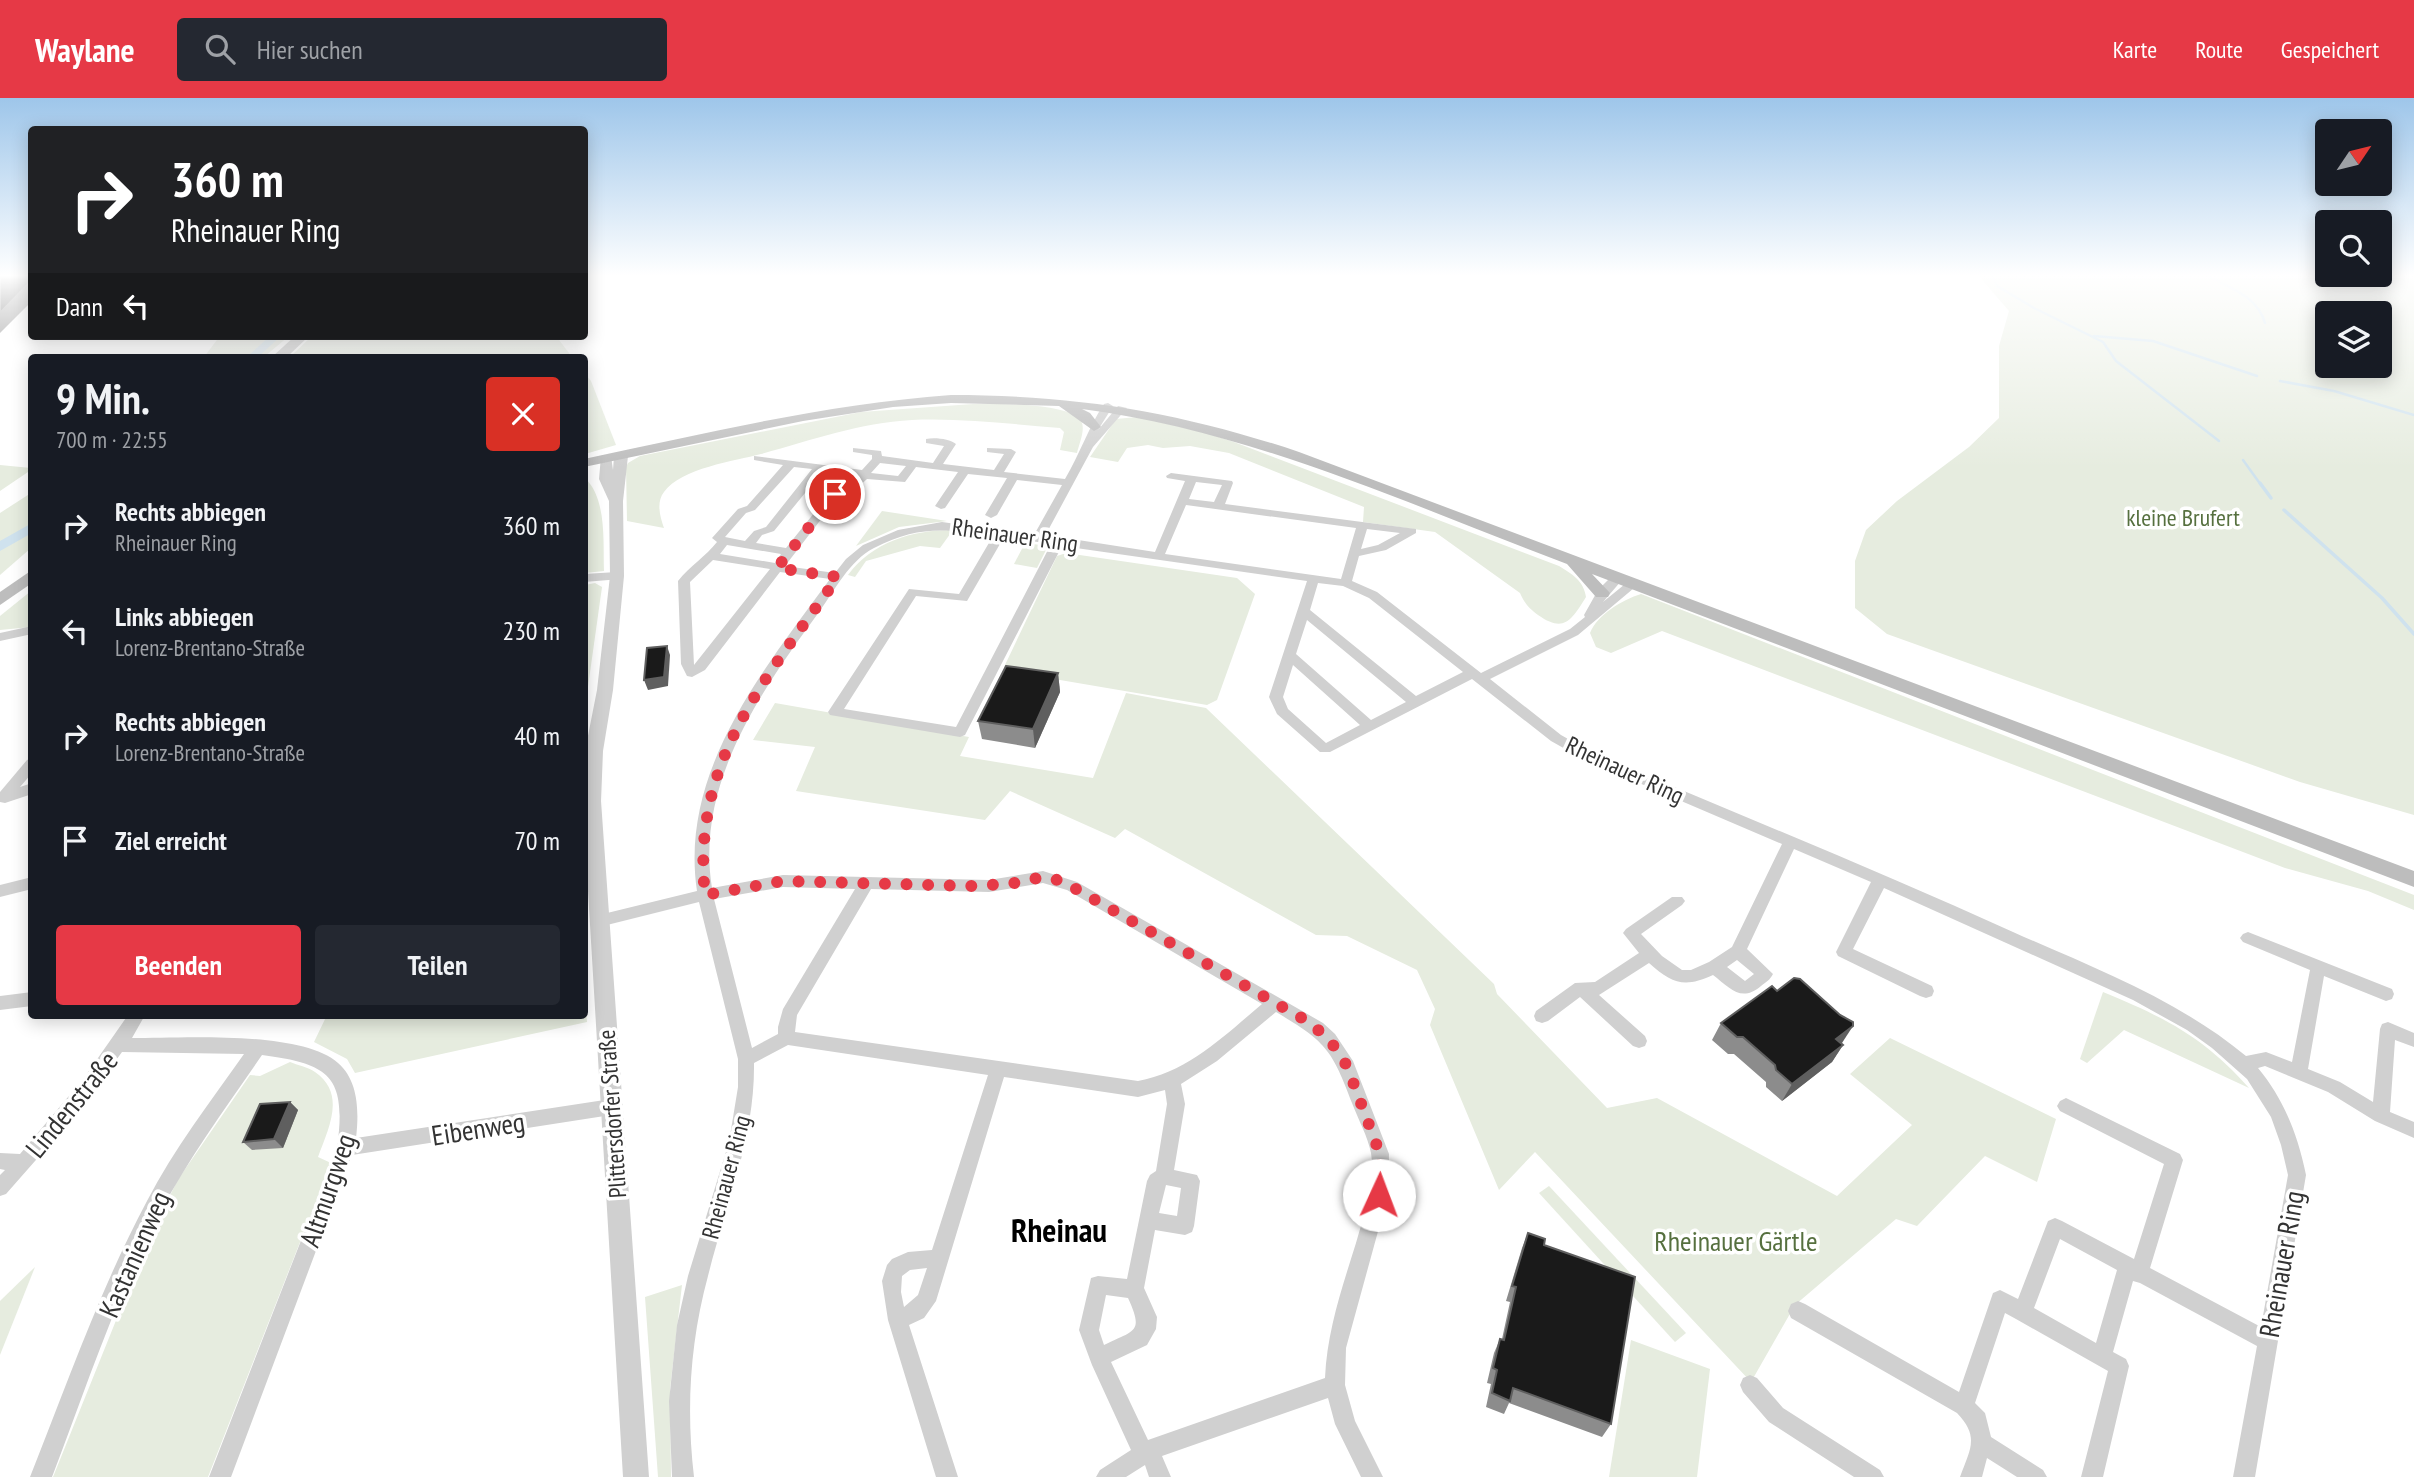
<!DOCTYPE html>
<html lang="de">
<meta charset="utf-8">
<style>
:root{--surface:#171b24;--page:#242831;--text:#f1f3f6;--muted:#9ea1a6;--accent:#e63946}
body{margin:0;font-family:"PT Sans Narrow",sans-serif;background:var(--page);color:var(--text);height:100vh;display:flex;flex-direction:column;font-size:26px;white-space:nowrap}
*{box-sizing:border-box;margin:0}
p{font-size:23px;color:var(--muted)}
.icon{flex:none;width:38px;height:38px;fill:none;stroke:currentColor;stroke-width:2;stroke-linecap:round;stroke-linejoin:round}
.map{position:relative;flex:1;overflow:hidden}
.side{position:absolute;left:28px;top:256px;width:560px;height:665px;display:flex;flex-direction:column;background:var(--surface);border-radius:7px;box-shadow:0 4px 18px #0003}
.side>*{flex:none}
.banner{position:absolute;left:28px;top:28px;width:560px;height:214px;border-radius:7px;box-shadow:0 4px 18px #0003;background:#202124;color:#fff;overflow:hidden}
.needle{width:46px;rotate:55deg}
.tools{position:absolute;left:2315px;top:21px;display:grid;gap:14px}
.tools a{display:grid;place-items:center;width:77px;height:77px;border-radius:7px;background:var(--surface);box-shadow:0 4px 18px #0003;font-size:35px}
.pin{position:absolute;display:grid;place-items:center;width:60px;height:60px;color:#fff;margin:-30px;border:4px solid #fff;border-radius:50%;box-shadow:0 2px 7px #0007}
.me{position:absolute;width:77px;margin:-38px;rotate:2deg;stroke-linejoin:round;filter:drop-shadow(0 0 5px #0008)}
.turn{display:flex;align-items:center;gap:24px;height:147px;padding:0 28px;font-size:32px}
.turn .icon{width:91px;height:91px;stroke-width:2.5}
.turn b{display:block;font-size:49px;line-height:60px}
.then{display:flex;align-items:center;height:66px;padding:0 28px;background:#0003;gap:14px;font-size:26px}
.round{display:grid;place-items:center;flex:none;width:74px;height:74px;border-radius:7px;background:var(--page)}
.summary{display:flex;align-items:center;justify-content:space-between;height:119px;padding:0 28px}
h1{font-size:42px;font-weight:700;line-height:52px}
.action{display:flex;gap:14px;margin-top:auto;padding:14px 28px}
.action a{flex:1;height:80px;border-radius:7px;background:var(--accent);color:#fff;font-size:28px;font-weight:700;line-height:80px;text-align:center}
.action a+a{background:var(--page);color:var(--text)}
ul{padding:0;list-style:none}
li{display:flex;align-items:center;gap:21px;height:105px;padding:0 28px}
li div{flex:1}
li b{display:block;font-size:26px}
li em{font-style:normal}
header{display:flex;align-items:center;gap:42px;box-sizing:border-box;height:98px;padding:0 35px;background:var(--accent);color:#fff}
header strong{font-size:33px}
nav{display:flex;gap:38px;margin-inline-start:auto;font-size:24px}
.search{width:490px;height:63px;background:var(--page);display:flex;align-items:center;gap:18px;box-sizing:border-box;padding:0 24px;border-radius:7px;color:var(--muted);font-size:26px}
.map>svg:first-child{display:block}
</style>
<header>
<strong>Waylane</strong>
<div class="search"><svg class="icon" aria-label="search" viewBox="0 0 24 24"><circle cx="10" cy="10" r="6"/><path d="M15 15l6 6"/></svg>Hier suchen</div>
<nav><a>Karte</a><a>Route</a><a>Gespeichert</a></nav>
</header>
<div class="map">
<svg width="2414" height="1379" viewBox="0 0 2414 1379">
<rect width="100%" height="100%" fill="#fff"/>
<g fill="#e6ecdf" fill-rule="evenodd">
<path d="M1978,177H2414V717L2300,684L1887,536L1855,510V463L1866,432L1897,403L1969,349L1999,320V248L2009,213ZM2328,215H2380V268H2328Z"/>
<polygon points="220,238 289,238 264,259 204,259"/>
<polygon points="312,238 556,238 572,259 290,259"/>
<polygon points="584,275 591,283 616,347 585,356"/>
<path d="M973,306C994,306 1069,304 1081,323C1086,331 1079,346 1077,355L1060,352L1064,334L1060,330C1011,326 961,320 912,322C859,325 812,342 761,356C735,363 681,370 664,394C656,404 660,419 664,430L627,423L626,369L628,365L640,358L861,314Z"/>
<path d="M1137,319L1200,333L1234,344L1559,468C1572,476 1584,483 1586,499C1571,523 1564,535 1538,517C1529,510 1525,506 1520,495L1435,434L1363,424L1364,409L1229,355L1190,348L1163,350L1148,347L1127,350L1118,364L1090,359L1116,321Z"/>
<polygon points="0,367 31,370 31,372 0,393"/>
<path d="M585,380C607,401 603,444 604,473L585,475Z"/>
<polygon points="31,395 31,450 0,477 0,415"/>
<polygon points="882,413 947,423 899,429 856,448"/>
<path d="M953,432L940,450L920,448L866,463L855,479L848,477C873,444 911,432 953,432Z"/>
<polygon points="1025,445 1048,448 1037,470 1014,466"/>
<polygon points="1066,455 1237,480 1255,496 1217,602 1207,607 1007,573 1004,569 1057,458"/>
<polygon points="595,485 602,489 585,610 585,487"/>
<polygon points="31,493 31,529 0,532 0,518"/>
<path d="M1641,496L2414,797V812L2368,793L2285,770L1662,533L1611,555L1596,549L1590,535C1598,516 1622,502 1641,496Z"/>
<polygon points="1126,595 1206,610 1494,886 1497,896 1607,1010 1657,1000 1837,1098 1912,1027 1850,976 1890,940 2056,1021 2037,1084 1985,1058 1917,1128 1896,1121 1795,1207 1751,1284 1535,1054 1499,1092 1430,927 1435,911 1417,872 1347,838 1316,837 1125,731 1115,740 1010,693 985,722 796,693 815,649 753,642 775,605 969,639 960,658 1093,680"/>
<path d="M2103,894C2164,919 2204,939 2249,990L2124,932L2087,965L2080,961Z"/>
<polygon points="585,896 587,924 355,975 347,961 314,944 327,917 584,917"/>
<path d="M290,964C297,967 308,969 315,974C347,996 328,1031 318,1059L331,1065L208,1379H53L154,1128L179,1080L250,977L260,978Z"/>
<polygon points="1549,1088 1686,1235 1675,1244 1539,1095"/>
<polygon points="35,1169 0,1257 0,1203"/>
<polygon points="682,1187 670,1291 671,1379 658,1379 645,1199"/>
<polygon points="1631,1242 1710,1271 1697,1379 1609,1379"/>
</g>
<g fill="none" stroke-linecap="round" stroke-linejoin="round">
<g stroke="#cfe2ee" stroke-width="2.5">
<polyline points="1992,177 1997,188 2034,210 2103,244 2116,263 2219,343"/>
<path d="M2206,177C2229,190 2257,197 2265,225"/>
<polyline points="2094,238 2153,243 2257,278"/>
<polyline points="2280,283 2334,293 2414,317"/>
<polyline points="2243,362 2261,387"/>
</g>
<g stroke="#cfe2ee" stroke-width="3.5">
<polyline points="2260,385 2271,400"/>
<polyline points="2284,412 2382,500 2414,536"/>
</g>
<g fill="#cfe2ee" fill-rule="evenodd">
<polygon points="270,238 281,238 258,259 247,259"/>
<polygon points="32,425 32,435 0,453 0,443"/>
</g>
<g fill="#d0d0d0" fill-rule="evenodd">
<path d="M1108,305L1113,308L1098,332L1118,308L1127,310L1093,349L1045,438L1059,439L1155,454L1185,383L1167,380L1166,378L1171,375L1232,383L1233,385L1225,406L1416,431V435L1386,452L1359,458L1352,483L1377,494L1481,575L1570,531L1585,519L1584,517L1598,492L1614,476H1622V482L1603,504L1630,482L1634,481L1640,485L1578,537L1490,581L1561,637L1593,655C1733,714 1874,771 2013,834C2094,870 2177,901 2246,958L2266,954L2292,964L2310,872L2243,844L2240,840L2243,836L2248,834L2253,836L2392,891L2394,896L2392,901L2386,903L2324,878L2308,971L2340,984L2373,1004L2380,931L2382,926L2388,924L2414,935V949L2395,942L2390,1014L2414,1024V1040L2375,1023L2328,994L2265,968L2258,970C2284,1001 2298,1038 2306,1077L2255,1379H2233L2257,1248L2140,1185L2133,1183L2113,1254L2126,1261L2129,1268L2103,1379H2081L2108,1273L2016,1221L2005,1215L1975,1305L1985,1315L1991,1339L2043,1372L2047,1379H2017L1987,1360L1982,1379H1960C1970,1351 1980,1339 1957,1315L1791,1220L1788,1213L1791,1206L1798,1203L1805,1206L1959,1294L1993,1195L2000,1192L2018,1201L2048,1123L2055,1120L2062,1123L2134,1161L2164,1066L2060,1013L2057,1008L2060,1003L2066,1000L2180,1056L2183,1062L2150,1170L2261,1229L2288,1077L2281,1047L2271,1019L2247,981L2212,950L2187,932L2133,902L1884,790L1853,851L1932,888L1934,893L1932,898L1926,900L1920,898L1838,858L1836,854L1871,784L1794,751L1747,851L1773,876C1770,882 1766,884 1761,888C1741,905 1730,890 1713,877C1685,890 1672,886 1649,865L1599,897L1645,938L1647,943L1645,948L1639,950L1633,948L1580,899L1548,923L1542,925L1536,923L1534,918L1536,913L1575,885L1595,884L1639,855L1623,835L1626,831L1672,799H1682L1685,803L1682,807L1641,836L1662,858L1682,872H1691L1709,864L1732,849L1782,746L1583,661L1551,643L1472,581L1330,654H1320L1277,616L1269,599L1307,483L1062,448L965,637L960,639L830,617L828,614L830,611L909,491L959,496L993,438C946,431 919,427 874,450C849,463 835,492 819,514C761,593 695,686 712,790L783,777L989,782L1043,773L1077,784L1323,925L1335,936L1353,963L1389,1056L1388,1097L1346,1250L1345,1287L1355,1323L1383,1379H1361L1335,1326L1328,1300L1162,1358L1171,1379H1149L1145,1367L1126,1379H1096L1100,1372L1131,1352L1092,1267L1079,1232L1091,1180L1098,1178L1127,1181L1147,1083L1150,1077L1156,1073L1167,1006L1165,992L1138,999L1004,979L936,1203L924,1220L909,1227L958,1379H936L888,1222L882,1183L887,1167L892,1161L908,1154L932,1152L988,977L788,947L754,965C755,1040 726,1106 708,1178C690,1244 686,1311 694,1379H672L669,1303L677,1227L688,1178L729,1044L738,989V961L699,804L599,829L594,827L591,823L594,819L599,817L697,793C679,673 764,571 830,481L780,474L705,572L692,579L687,578L681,566L678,483C690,468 706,458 717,444L712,440L738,411L747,408L783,367L754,362V358L862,372L872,361V357L853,354V350L881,353L882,358L933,365L944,348L926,345V341C935,339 950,341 956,346L943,366L994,372L1004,356L987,354V350L1011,351L1016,354L1004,374L1065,381C1080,356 1088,330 1104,306ZM880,365L906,368L898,378L871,375ZM794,369L812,371L766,429L754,433L745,443L725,439L746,415L755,412ZM916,369L958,374L935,408L941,411L945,410L968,376L1007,380L985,417L991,420L997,417L1017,382L1062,387L1034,437L942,424L898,432L863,447L846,461L835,475L785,468L839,398L854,393L867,381L905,384ZM823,373L857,378L846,389L831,394L786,450L756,445L762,437L774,433ZM1196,384L1222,387L1214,404L1189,401ZM1186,407L1356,430L1341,481L1165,456ZM1367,431L1400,435L1378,447L1361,451ZM1004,439L1051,446L956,629L844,611L916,498L967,503ZM727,447L781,456L775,465L720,456ZM713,462L770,471L694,567L690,484ZM1318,485L1343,488L1369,500L1463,574L1416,598L1310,512ZM1307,522L1406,604L1371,622L1296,556ZM1293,567L1360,627L1326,645L1288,611L1283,599ZM1043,785L1067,792L1262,906C1224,938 1188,974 1138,983L795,934L797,917L871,791L989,794ZM783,789L855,791L783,911L778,929V936L752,950L714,801ZM1737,862L1754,876L1745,883L1727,869ZM1276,914C1325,943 1332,951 1352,1005C1358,1021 1368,1039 1371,1055C1376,1085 1364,1117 1356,1145C1342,1190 1327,1233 1325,1280L1148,1342L1111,1264L1147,1247L1156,1231L1157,1219L1144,1190L1155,1132L1185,1137L1192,1134L1194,1128L1200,1083L1197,1077L1174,1072L1185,1006L1181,986L1217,963ZM1166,1087L1181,1090L1177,1118L1159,1115ZM2060,1141L2117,1172L2096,1245L2034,1210ZM927,1170L918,1197L904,1209L901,1194L902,1178L910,1172ZM1106,1197L1128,1200C1144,1235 1135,1232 1104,1247L1099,1232Z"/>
<polygon points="617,474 621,475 621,481 584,484 584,476"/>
<polygon points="32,528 32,536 0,543 0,535"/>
<polygon points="32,660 32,675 20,689 32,685 32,696 5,705 0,704 0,694 27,662"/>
<polygon points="32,779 32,791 0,799 0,787"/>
<polygon points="32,894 32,908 0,912 0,898"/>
<path d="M128,917H145L132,940C180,940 301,932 338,965C359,983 359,1015 356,1040L611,1001L617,1004L620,1009L617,1014L611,1017L352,1057L231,1379H209L337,1050C347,978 330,966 262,957C227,1008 190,1058 161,1113C116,1198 86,1290 52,1379H30C67,1286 100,1191 147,1103C174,1051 210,1004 244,956L122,954L79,1013L6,1096L0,1098V1077L5,1072L0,1071V1055L20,1056L84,980Z"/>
<polygon points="1750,1277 1757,1280 1783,1310 1880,1372 1884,1379 1854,1379 1769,1324 1743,1294 1740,1287 1743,1280"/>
</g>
<polygon fill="#d0d0d0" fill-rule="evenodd" points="621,354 628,358 623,403 624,478 613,592 603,653 601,703 649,1379 623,1379 584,726 585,653 597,592 610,478 609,403 599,381 601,358 611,358 613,372 614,358"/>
<g fill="#bdbdbd" fill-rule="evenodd">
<polygon points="295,238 309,238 287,259 272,259"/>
<path d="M951,297C1077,297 1180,314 1299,354L2414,773V789L1592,476L1610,495L1608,499H1596L1567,466C1408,406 1251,333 1082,311L1090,315L1101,329L1094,333L1059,308L951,305L893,309L803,323L584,369V361C707,335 827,306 951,297Z"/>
<polygon points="32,472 32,485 0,507 0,494"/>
</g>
</g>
<g fill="#8c8c8c">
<polygon points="1058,575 1060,594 1035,650 982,641 978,623"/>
<polygon points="1721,925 1843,947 1832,964 1782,1003 1766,989 1766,984 1734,956 1728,956 1712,942"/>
<polygon points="290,1004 298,1012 283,1050 252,1052 243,1044"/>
<polygon points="1528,1135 1544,1147 1611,1326 1602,1339 1509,1305 1504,1316 1486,1309 1491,1286 1487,1285 1494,1255 1500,1241 1502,1241 1510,1204 1506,1203 1522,1150"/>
</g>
<g fill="#5f5f5f">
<polygon points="32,182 32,203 0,235 0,215"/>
<polygon points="667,548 670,557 668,588 648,592 644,582"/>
<polygon points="1058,575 1060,594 1035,650 1033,631"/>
<polygon points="1853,928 1842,945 1825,958 1836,941"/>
<polygon points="1843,947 1832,964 1782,1003 1792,986"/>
<polygon points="290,1004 298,1012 283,1050 274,1041"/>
</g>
<g fill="#1a1a1a" stroke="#5f5f5f" stroke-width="2">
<polygon points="0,177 32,177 32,182 0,215"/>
<polygon points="667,548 664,579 644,582 647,550"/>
<polygon points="1006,568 1058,575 1033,631 978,623"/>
<polygon points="1794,880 1800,881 1840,917 1853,924 1853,928 1836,941 1843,947 1792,986 1776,972 1775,967 1743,939 1737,939 1721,925 1772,888 1777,893"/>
<polygon points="290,1004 274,1041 243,1044 260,1006"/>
<polygon points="1528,1135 1545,1141 1544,1147 1635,1179 1611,1326 1513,1290 1510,1303 1492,1295 1497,1272 1493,1270 1500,1241 1504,1242 1516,1189 1512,1188"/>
</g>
<linearGradient id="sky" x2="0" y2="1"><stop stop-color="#9ec6ea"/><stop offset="0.48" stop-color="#fff"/><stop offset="1" stop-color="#fff" stop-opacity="0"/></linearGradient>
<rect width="2414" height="370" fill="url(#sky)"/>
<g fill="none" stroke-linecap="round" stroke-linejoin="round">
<path stroke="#e63946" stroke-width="12" stroke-dasharray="0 21.6" d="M835,396L777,470L838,479C766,581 691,663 705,797L783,783L970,788L1010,786L1043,779L1062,783L1307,923L1329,941L1347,968L1380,1056L1379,1097"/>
</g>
<g text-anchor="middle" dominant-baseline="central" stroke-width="7" stroke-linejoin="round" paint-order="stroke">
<g font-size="24" fill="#56703f" stroke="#fff">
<text x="2183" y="419">kleine Brufert</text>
</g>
<g font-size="24" fill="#333" stroke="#fff">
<text transform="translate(1015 437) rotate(8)">Rheinauer Ring</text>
<text transform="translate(1625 672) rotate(25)">Rheinauer Ring</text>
<text transform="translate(612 1016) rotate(-94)">Plittersdorfer Straße</text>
<text transform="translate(726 1079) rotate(-75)">Rheinauer Ring</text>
</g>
<g font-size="28" fill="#333" stroke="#fff">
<text transform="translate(71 1006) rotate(-51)">Lindenstraße</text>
<text transform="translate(478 1030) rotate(-9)">Eibenweg</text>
<text transform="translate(327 1092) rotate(-71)">Altmurgweg</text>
<text transform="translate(134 1156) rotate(-66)">Kastanienweg</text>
<text transform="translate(2281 1166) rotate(-80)">Rheinauer Ring</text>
</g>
<g font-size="28" fill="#56703f" stroke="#fff">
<text x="1736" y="1142">Rheinauer Gärtle</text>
</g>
<g font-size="33" font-weight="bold" fill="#000" stroke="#fff">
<text x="1059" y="1131">Rheinau</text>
</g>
</g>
</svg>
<div class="tools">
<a><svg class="needle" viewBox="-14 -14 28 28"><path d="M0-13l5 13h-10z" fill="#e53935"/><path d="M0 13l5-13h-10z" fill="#9ea1a6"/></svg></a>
<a><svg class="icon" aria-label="search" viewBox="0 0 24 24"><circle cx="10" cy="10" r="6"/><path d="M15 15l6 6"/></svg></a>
<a><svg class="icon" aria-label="layers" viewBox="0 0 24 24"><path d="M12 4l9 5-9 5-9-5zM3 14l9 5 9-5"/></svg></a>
</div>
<div class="pin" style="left:835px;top:396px;background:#d93025"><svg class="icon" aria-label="arrive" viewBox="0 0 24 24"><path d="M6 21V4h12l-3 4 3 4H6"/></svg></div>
<svg class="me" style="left:1379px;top:1097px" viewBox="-20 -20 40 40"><circle r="19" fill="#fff"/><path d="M0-13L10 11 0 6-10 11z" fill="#e63946"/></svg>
<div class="banner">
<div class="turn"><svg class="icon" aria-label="right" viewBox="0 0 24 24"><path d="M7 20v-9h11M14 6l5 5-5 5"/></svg><div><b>360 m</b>Rheinauer Ring</div></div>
<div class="then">Dann<svg class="icon" aria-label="left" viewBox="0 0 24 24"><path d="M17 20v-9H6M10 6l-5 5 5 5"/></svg></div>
</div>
<section class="side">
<div class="summary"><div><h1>9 Min.</h1><p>700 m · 22:55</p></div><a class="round" style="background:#d93025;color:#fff"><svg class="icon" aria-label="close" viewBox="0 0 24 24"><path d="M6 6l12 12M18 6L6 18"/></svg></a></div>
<ul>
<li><svg class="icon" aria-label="right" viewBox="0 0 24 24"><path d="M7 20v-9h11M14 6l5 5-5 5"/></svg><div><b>Rechts abbiegen</b><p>Rheinauer Ring</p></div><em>360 m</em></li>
<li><svg class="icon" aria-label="left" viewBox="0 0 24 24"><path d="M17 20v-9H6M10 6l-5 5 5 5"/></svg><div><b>Links abbiegen</b><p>Lorenz-Brentano-Straße</p></div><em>230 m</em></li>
<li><svg class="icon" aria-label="right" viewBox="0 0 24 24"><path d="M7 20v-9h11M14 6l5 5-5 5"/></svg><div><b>Rechts abbiegen</b><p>Lorenz-Brentano-Straße</p></div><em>40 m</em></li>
<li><svg class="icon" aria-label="arrive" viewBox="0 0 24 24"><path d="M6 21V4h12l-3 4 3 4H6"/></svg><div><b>Ziel erreicht</b></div><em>70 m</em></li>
</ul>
<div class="action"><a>Beenden</a><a>Teilen</a></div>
</section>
</div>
